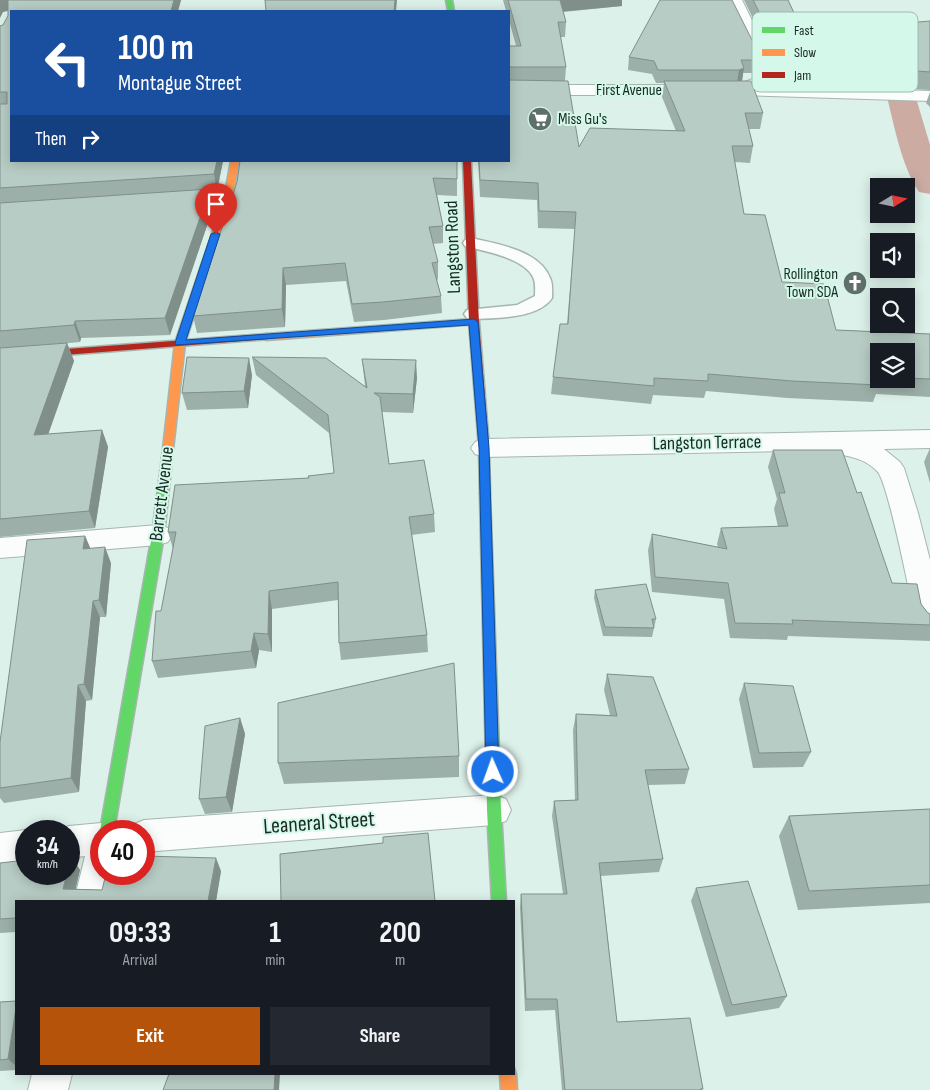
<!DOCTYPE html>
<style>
:root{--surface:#171b24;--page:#242831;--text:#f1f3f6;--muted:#9ea1a6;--accent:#b45309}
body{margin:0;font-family:"Sofia Sans Condensed",sans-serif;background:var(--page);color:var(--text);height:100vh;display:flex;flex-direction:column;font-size:19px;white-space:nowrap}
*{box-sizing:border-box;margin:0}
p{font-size:16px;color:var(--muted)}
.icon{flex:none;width:28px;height:28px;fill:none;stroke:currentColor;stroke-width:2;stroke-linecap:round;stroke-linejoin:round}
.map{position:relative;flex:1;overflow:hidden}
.drawer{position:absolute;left:15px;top:900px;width:500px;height:175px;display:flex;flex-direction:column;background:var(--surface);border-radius:0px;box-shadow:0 2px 12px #0003}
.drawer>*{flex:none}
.top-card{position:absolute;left:10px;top:10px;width:500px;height:152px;border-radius:0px;box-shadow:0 2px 12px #0003;background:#1a4fa0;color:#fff;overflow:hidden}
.needle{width:32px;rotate:80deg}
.buttons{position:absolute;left:870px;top:178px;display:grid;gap:10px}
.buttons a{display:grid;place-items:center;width:45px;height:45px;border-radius:0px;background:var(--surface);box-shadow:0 2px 12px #0003;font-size:25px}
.speed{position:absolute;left:15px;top:820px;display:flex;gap:10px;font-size:25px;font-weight:700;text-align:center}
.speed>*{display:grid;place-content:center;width:65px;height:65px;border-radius:50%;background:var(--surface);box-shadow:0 2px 12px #0003;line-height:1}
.speed small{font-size:12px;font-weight:400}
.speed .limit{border:8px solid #d22;background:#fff;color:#111}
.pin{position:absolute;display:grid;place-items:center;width:42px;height:42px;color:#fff;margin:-51px -21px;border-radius:50% 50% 50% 0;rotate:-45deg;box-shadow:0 0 5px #0007}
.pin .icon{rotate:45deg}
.me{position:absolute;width:55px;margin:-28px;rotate:358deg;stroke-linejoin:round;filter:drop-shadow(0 0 4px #0008)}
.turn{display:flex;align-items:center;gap:18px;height:105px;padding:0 25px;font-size:22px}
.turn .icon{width:65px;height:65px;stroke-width:2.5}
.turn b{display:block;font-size:35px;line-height:42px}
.then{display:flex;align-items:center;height:48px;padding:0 25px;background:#0003;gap:10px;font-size:19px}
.eta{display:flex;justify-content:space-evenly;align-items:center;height:85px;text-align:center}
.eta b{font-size:30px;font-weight:700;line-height:35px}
.action{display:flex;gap:10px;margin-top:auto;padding:10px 25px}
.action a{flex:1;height:58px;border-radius:0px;background:var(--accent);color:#fff;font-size:20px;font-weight:700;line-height:58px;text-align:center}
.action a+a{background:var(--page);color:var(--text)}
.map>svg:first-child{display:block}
</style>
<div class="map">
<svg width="930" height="1090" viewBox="0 0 930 1090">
<rect width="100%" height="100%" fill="#dcf1e9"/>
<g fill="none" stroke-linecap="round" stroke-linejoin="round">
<path fill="#ccaca2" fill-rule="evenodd" d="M930,57V77L913,88L930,145V194L919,192C900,164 893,118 884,85C893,72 915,61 930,57Z"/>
<g stroke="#a6b6af" stroke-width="3">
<path id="lane" d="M471,238C497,244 539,250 550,278C553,284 552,292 552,298C538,319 495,318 473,319L467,318L464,314L467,310L517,305L535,296C535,290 536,283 533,277C524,258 484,251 465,246L463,243L465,240Z"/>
</g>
<g stroke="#a6b6af" stroke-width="2">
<g id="street">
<polygon points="726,0 742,0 777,71 767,86 930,91 930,101 739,95 509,95 509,85 737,85 755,78 760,71"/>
<path d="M930,430V448L884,449L900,462L904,468L918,513L930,560V631L920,627L915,619C910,596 888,481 877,471C864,458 853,458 836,453L834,450L484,457L475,454L471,448L475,442L484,439Z"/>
<polygon points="158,525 168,528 172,535 168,542 158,545 0,558 0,538"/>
<polygon points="494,795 506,799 511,810 506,821 494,825 144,852 144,831 129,831 132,825 144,820"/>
<polygon points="101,823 113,828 115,831 101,831 101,874 115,874 110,901 74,901 85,856 69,858 69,831 57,831 69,826"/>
<polygon points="26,830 29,831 26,831 26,862 0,865 0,833"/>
<polygon points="32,1074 72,1074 68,1090 28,1090"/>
</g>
</g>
<g stroke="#a6b6af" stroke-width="3">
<g id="fast">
<polygon points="446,0 452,0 454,11 448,11"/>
<polygon points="167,454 172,458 164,535 114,831 101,831 101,834 100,831 152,535 162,458"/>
<polygon points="485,490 490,494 501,810 506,901 492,901 487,810 480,494"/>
</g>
</g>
<g stroke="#a6b6af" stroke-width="3">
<g id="slow">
<polygon points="231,161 239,161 232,198 185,343 172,458 167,462 162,458 175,343 224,198"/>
<polygon points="474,319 477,320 477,324 266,340 261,337 266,334"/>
<polygon points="514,1068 516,1074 517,1090 501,1090 500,1074 514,1074"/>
</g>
</g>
<g stroke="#a6b6af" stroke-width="3">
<g id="jam">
<polygon points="463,161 471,161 479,322 489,448 490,494 485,498 480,494 479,448 469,322"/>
<polygon points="266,334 269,335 269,339 0,360 0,354"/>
</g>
</g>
<use href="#lane" fill="#fafdfc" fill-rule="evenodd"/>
<use href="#street" fill="#fafdfc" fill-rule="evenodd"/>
<use href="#fast" fill="#63d668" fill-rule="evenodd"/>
<use href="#slow" fill="#ff974d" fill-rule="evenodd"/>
<use href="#jam" fill="#b3261e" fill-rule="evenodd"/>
</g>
<g fill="#9dafa9" fill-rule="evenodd">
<polygon points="0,0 181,0 178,11 11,11 11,161 223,161 217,191 211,191 214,205 170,335 81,338 80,342 58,344 67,343 74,361 48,434 102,430 108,447 95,528 0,537 0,26 3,25 8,16 8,11 3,12"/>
<path d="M503,0H622V6L563,12L566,22L565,37H560L566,67L565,81L579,147L676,131L662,97L664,83H656L652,74L628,70L629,57L761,58L758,71L756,73H743L742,81L763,113L760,129H749L753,146L750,163L735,162L744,214L782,282L836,330L930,334V397L876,394L873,402L787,398L706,391L704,398L653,395L651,404L551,394L553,377L567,324L575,229L538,228L537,200L480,197L478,161H509V46H516L509,20V11H506ZM879,351H906V379H879Z"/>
<polygon points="744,0 788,0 816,60 813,73 778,73 778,70"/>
<polygon points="930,21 930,90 912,89 868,44 873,26"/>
<polygon points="930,92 930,107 926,103"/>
<polygon points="457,161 457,196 437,195 443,226 443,243 433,244 438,262 438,279 437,280 441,296 442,313 384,320 354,322 346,281 286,285 285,327 197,333 193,316 237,182"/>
<polygon points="252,357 365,386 362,359 417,378 413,413 382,412 389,464 434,514 435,532 411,535 427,635 428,652 341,660 339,643 338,600 272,609 272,652 259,650 256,668 158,678 152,661 173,549 168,532 309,478 334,473 329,433 256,375"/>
<polygon points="252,375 248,408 187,410 182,393"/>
<polygon points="930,448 930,483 924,462"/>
<polygon points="773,450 857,493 892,583 921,604 927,612 930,614 930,641 788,636 787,640 730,638 724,599 652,592 648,550 652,534 718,547 717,544 721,528 778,527 774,509 777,499 768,467"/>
<polygon points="85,536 90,548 111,563 106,617 100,617 92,700 86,701 79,792 4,803 0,798 0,742"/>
<polygon points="595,590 656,619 652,637 603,636 594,598"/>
<polygon points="607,674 689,769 685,784 648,785 663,859 659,872 601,876 617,1022 703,1089 702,1090 562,1090 555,1010 525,1011 520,907 521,894 563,894 552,816 554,801 575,800 573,730 576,714 610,715 604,690"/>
<polygon points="744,683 811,752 803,767 753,768 739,699"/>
<polygon points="240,718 245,734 232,812 205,814 199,799"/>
<polygon points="459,756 459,777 284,784 278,763"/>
<polygon points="930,809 930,903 798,910 779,836 789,816"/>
<polygon points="71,856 80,870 75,889 102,890 221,871 216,901 16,901 16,932 0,933 0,863"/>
<polygon points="101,856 101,869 95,858"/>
<polygon points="696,888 787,996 779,1008 726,1017 691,901"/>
<polygon points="16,1001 16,1070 0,1071 0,1002"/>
</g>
<g fill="#808f89">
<polygon points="0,0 9,0 12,9 3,12 0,18"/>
<polygon points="174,0 181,0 178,11 171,11"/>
<polygon points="395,0 397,0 396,11 394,11"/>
<polygon points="559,0 622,0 622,6 558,12"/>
<polygon points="761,58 758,71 756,73 759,60"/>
<polygon points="744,68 742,81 737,83 739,70"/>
<polygon points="217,161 223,161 217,191 214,174"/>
<polygon points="210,189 214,205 170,335 165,318"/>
<polygon points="283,268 286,285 285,327 282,309"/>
<polygon points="75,321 81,338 80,342 74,325"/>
<polygon points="67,343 74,361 42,452 34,435"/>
<polygon points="249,358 252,375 248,408 244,391"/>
<polygon points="416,360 417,378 413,413 413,394"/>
<polygon points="102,430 108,447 95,528 89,511"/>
<polygon points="85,536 92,552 83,549"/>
<polygon points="105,547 111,563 106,617 99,600"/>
<polygon points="269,591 272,609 272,652 268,634"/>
<polygon points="93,601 100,617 92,700 84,684"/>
<polygon points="254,633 259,650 256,668 251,651"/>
<polygon points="78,685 86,701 79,792 71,778"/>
<polygon points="240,718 245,734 232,812 226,797"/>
<polygon points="71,856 80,870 73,901 63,889 67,874 69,874 69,866"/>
<polygon points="216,858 221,871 216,901 208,901"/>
<polygon points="16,1008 16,1066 8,1059"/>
<polygon points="275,1074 280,1074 279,1090 274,1090"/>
</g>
<g fill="#b7ccc4" stroke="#808f89">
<polygon points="8,0 174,0 171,11 11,11 11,161 217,161 214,174 0,188 0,104 7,104 7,92 0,92 0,26 3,25 8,16"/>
<polygon points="265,0 395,0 394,11 266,11"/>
<polygon points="508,0 560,0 566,22 558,22 566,67 510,67 509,68 509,46 521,46"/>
<polygon points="660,0 732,0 761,58 759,60 741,60 744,68 739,70 658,70 654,61 629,57"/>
<polygon points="753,0 788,0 816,60 781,60 782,57"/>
<polygon points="930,21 930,72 918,71 873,26"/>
<polygon points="509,80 568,81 579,147 590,128 685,131 664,81 751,81 763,113 745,113 753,146 732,146 744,214 765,215 782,282 824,284 836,330 930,334 930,379 906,378 906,351 879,351 879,376 877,376 879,385 792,381 708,374 708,381 654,378 654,386 553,377 560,324 568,324 576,212 539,211 538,183 480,180 479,161 509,161"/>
<polygon points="240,161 457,161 457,179 433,178 443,226 429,227 438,262 432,263 441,296 383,302 352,304 345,263 283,268 282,309 193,316 237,182"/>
<polygon points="210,189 165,318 75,321 74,325 0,331 0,203"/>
<polygon points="67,343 34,435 102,430 89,511 0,519 0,348"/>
<polygon points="187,357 249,358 244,391 182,393"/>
<polygon points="252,357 326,358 367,388 362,359 416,360 413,394 374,393 380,397 389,464 424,460 434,514 409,517 427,635 339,643 338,582 269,591 268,634 254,633 251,651 152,661 156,611 161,611 176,532 168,532 175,485 309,478 308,476 334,473 328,415"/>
<polygon points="773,450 842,450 857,493 861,492 892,583 917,584 921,604 927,612 930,614 930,625 792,620 793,624 735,623 728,583 655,577 652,534 727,549 721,528 788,526 779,493 785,493"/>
<polygon points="85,536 83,549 105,547 99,600 93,601 84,684 78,685 71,778 0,788 0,742 27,540"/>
<polygon points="646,584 656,619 652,619 654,628 605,627 595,590"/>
<polygon points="454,663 459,756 278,763 278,703"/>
<polygon points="607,674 653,677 689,769 645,770 663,859 599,863 617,1022 690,1018 703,1089 700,1089 700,1090 565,1090 557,999 526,999 521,894 567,894 554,801 578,800 576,714 617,716"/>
<polygon points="744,683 793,686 811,752 759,753"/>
<polygon points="240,718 226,797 199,799 205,726"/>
<polygon points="930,809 930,885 809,891 789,816"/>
<polygon points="428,833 435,901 281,901 280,854 383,843 383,837"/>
<polygon points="95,855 101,856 101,858 95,858"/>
<polygon points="71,856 69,866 69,857"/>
<polygon points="144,856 216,858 208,901 16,901 16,918 0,919 0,863 26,860 26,874 67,874 63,889 102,890 106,874 144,874"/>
<polygon points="748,881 787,996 732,1005 696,888"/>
<polygon points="16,1001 16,1008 8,1059 0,1060 0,1002"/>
<polygon points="169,1074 275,1074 274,1090 163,1090"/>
</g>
<polygon fill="#1a73e8" stroke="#114b97" points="216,232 220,234 186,340 474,319 478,322 489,448 499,772 498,776 493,778 488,776 486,772 479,448 469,325 176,345 175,343 211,234"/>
<defs>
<g id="supermarket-disc" transform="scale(1.25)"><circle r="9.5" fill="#5f6f69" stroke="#d4f9ea"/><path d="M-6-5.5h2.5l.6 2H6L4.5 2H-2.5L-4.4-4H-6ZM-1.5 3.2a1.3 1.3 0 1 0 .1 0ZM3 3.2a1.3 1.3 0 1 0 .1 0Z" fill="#fff"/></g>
<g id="church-disc" transform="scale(1.25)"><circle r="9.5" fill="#5f6f69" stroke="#d4f9ea"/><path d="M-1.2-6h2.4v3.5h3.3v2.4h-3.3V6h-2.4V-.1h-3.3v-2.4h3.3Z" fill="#fff"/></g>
</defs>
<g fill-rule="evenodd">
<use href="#supermarket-disc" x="540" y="119"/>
<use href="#church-disc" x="855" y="283"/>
</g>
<g text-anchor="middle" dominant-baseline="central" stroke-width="4" stroke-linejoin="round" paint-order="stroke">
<g font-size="16" fill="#1b2924" stroke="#d4f9ea">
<text x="629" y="90">First Avenue</text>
</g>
<g font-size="16" fill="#1b2924" stroke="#d4f9ea" text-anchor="start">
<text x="558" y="119">Miss Gu's</text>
<text x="838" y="274" text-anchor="end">Rollington<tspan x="838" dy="18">Town SDA</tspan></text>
</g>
<g font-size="19" fill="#1b2924" stroke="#d4f9ea">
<text transform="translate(453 247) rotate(-92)">Langston Road</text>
<text transform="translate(707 443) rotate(-1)">Langston Terrace</text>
<text transform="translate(162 494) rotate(-83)">Barrett Avenue</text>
</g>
<g font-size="22" fill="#1b2924" stroke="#d4f9ea">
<text transform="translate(319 823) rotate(-4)">Leaneral Street</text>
</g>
</g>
<rect x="752" y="12" width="166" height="80" rx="8" fill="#d4f9ea" stroke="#9cbbaf" stroke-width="1"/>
<rect x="762" y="27" width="23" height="6" fill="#63d668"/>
<rect x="762" y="49" width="23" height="7" fill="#ff974d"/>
<rect x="762" y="72" width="23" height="6" fill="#b3261e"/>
<g font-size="14" fill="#1b2924">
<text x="794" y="35">Fast</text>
<text x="794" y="57">Slow</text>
<text x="794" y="80">Jam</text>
</g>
</svg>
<div class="buttons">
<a><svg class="needle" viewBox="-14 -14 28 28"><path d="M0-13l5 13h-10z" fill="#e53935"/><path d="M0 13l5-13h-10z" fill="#9ea1a6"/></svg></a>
<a><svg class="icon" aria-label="sound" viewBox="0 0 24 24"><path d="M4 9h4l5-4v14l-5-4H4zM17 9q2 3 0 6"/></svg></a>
<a><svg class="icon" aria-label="search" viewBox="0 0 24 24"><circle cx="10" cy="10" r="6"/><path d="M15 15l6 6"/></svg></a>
<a><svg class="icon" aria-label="layers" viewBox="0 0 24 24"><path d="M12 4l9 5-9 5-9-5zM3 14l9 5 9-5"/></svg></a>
</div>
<div class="speed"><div>34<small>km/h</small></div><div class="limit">40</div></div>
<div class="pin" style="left:216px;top:234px;background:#d93025"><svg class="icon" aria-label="arrive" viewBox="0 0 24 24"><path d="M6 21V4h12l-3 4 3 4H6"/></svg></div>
<svg class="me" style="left:493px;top:772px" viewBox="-20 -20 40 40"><circle r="17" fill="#1a73e8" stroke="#fff" stroke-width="3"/><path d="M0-11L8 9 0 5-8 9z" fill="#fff"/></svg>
<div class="top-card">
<div class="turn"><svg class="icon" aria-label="left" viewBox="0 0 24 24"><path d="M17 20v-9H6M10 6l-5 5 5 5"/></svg><div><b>100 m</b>Montague Street</div></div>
<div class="then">Then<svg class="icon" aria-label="right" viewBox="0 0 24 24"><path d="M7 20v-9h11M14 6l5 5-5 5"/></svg></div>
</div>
<section class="drawer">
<div class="eta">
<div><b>09:33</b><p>Arrival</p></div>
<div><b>1</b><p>min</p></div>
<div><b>200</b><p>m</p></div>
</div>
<div class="action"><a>Exit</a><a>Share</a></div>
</section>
</div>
